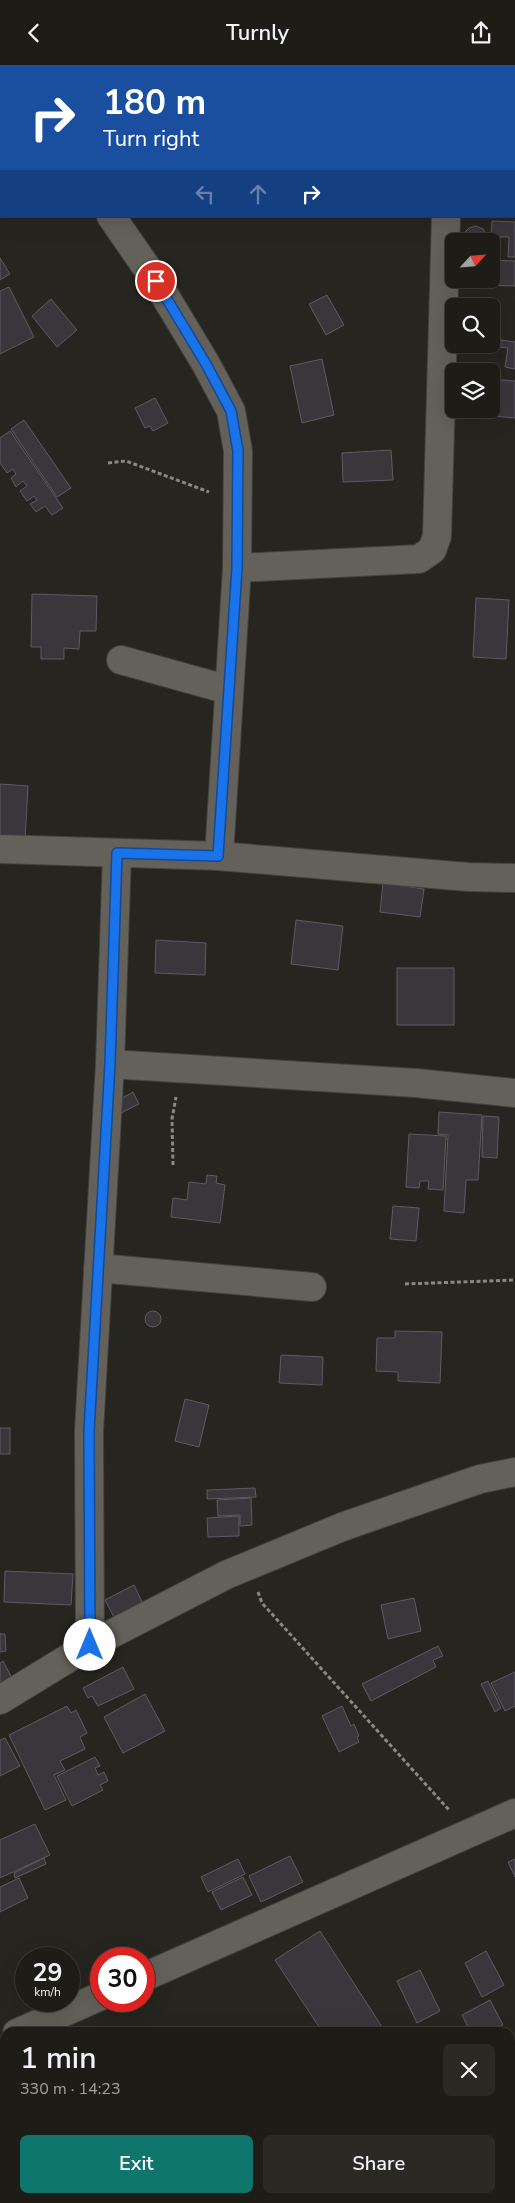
<!DOCTYPE html>
<meta charset="utf-8">
<style>
:root{--surface:#1d1c17;--page:#2a2924;--text:#f1f3f6;--muted:#a0a1a1;--line:#3b3a36;--accent:#0f766e}
body{margin:0;font-family:"Nunito Sans",sans-serif;background:var(--page);color:var(--text);height:100vh;display:flex;flex-direction:column;font-size:19px;white-space:nowrap}
*{box-sizing:border-box;margin:0}
p{font-size:16px;color:var(--muted)}
.icon{flex:none;width:28px;height:28px;fill:none;stroke:currentColor;stroke-width:2;stroke-linecap:round;stroke-linejoin:round}
.map{position:relative;flex:1;overflow:hidden}
.panel{position:absolute;left:0px;top:1962px;width:515px;height:176px;display:flex;flex-direction:column;background:var(--surface);border-radius:15px 15px 0 0;box-shadow:0 5px 20px #0002,0 0 0 1px var(--line)}
.panel>*{flex:none}
.top-card{position:absolute;left:0px;top:0px;width:515px;height:152px;box-shadow:0 5px 20px #0002,0 0 0 1px var(--line);background:#1a4fa0;color:#fff;overflow:hidden}
.needle{width:32px;rotate:64deg}
.controls{position:absolute;left:445px;top:168px;display:grid;gap:10px}
.controls a{display:grid;place-items:center;width:55px;height:55px;border-radius:8px;background:var(--surface);box-shadow:0 5px 20px #0002,0 0 0 1px var(--line);font-size:25px}
.speed{position:absolute;left:15px;top:1882px;display:flex;gap:10px;font-size:25px;font-weight:700;text-align:center}
.speed>*{display:grid;place-content:center;width:65px;height:65px;border-radius:50%;background:var(--surface);box-shadow:0 5px 20px #0002,0 0 0 1px var(--line);line-height:1}
.speed small{font-size:12px;font-weight:400}
.speed .limit{border:8px solid #d22;background:#fff;color:#111}
.pin{position:absolute;display:grid;place-items:center;width:42px;height:42px;color:#fff;margin:-21px;border:2px solid #fff;border-radius:50%;box-shadow:0 1px 5px #0007}
.me{position:absolute;width:55px;margin:-28px;rotate:0deg;stroke-linejoin:round;filter:drop-shadow(0 0 4px #0008)}
.turn{display:flex;align-items:center;gap:18px;height:105px;padding:0 20px;font-size:22px}
.turn .icon{width:65px;height:65px;stroke-width:2.5}
.turn b{display:block;font-size:35px;line-height:42px}
.lanes{display:flex;align-items:center;height:48px;padding:0 20px;background:#0003;justify-content:center;gap:25px;direction:ltr}
.lanes .off{opacity:.35}
.round{display:grid;place-items:center;flex:none;width:52px;height:52px;border-radius:8px;background:var(--page)}
.headline{display:flex;align-items:center;justify-content:space-between;height:85px;padding:0 20px}
h1{font-size:30px;font-weight:600;line-height:38px}
.cta{display:flex;gap:10px;margin-top:auto;padding:10px 20px}
.cta a{flex:1;height:58px;border-radius:8px;background:var(--accent);color:#fff;font-size:20px;font-weight:600;line-height:58px;text-align:center}
.cta a+a{background:var(--page);color:var(--text)}
header{display:flex;justify-content:space-between;align-items:center;height:65px;padding:0 20px;background:var(--surface);font-size:22px;font-weight:600}
.map>svg:first-child{display:block}
</style>
<header><svg class="icon" aria-label="back" viewBox="0 0 24 24"><path d="M15 5l-7 7 7 7"/></svg>Turnly<svg class="icon" aria-label="share" viewBox="0 0 24 24"><path d="M12 15V3M7 8l5-5 5 5M5 13v7h14v-7"/></svg></header>
<div class="map">
<svg width="515" height="2138" viewBox="0 0 515 2138">
<rect width="100%" height="100%" fill="#27251f"/>
<g fill="#39363c" stroke="#5e5b62">
<polygon points="491,0 515,0 515,32 514,1 490,1"/>
<polygon points="492,156 515,157 515,192 508,192 509,172 491,172"/>
<polygon points="476,161 483,164 488,171 488,176 463,176 463,169 469,163"/>
<polygon points="0,193 10,209 0,215"/>
<polygon points="491,195 515,196 515,221 478,220 478,214 491,214"/>
<polygon points="9,222 34,272 0,289 0,226"/>
<polygon points="327,230 344,260 326,270 309,239"/>
<polygon points="51,234 77,265 57,282 32,251"/>
<polygon points="501,275 515,277 515,304 505,302 508,283 500,282"/>
<polygon points="322,294 334,350 302,358 290,301"/>
<polygon points="491,314 515,316 515,353 469,349 469,344 491,344"/>
<polygon points="155,333 168,358 153,366 150,361 145,363 135,343"/>
<polygon points="24,355 71,423 57,432 11,364"/>
<polygon points="10,366 63,443 52,450 45,441 36,447 30,439 37,435 34,431 27,436 20,426 27,421 23,416 16,422 11,413 16,409 13,404 7,408 0,398 0,373"/>
<polygon points="391,385 393,415 343,417 342,388"/>
<polygon points="32,529 97,531 96,566 80,566 79,584 64,583 64,594 41,594 41,582 31,582"/>
<polygon points="476,533 509,535 506,594 473,592"/>
<polygon points="0,719 28,721 25,775 0,773"/>
<polygon points="383,818 424,824 420,852 380,847"/>
<polygon points="296,855 343,861 338,905 291,899"/>
<polygon points="156,875 206,878 205,910 155,908"/>
<rect x="397" y="903" width="57" height="57"/>
<polygon points="133,1027 139,1039 121,1048 115,1037"/>
<polygon points="439,1047 482,1050 478,1115 466,1115 464,1148 444,1146 448,1070 438,1069"/>
<polygon points="483,1051 499,1052 497,1093 482,1092"/>
<polygon points="409,1069 446,1071 443,1125 428,1124 429,1116 420,1116 419,1123 406,1122"/>
<polygon points="207,1110 217,1111 216,1118 225,1120 220,1158 171,1152 173,1133 187,1135 189,1117 206,1119"/>
<polygon points="393,1141 419,1143 416,1176 390,1174"/>
<circle cx="153" cy="1254" r="8"/>
<polygon points="395,1266 442,1267 440,1318 398,1316 398,1307 376,1306 377,1273 395,1273"/>
<polygon points="281,1290 323,1292 322,1320 279,1318"/>
<polygon points="185,1334 209,1340 199,1382 175,1376"/>
<rect x="0" y="1363" width="10" height="26"/>
<polygon points="255,1423 256,1432 207,1434 207,1425"/>
<polygon points="251,1433 252,1460 240,1461 240,1450 218,1451 217,1435"/>
<polygon points="239,1451 239,1471 208,1472 207,1453"/>
<polygon points="5,1506 73,1509 71,1540 4,1537"/>
<polygon points="134,1520 144,1541 116,1556 105,1535"/>
<polygon points="414,1533 421,1566 388,1574 381,1540"/>
<polygon points="0,1569 5,1569 6,1586 0,1587"/>
<polygon points="438,1581 443,1591 433,1595 436,1602 371,1636 362,1619"/>
<polygon points="3,1596 15,1619 0,1627 0,1598"/>
<polygon points="123,1602 134,1624 98,1641 92,1631 88,1633 83,1623"/>
<polygon points="515,1607 515,1641 505,1646 491,1618"/>
<polygon points="488,1616 501,1643 495,1647 481,1619"/>
<polygon points="145,1629 165,1666 123,1688 104,1652"/>
<polygon points="67,1641 71,1648 76,1645 87,1668 80,1672 85,1684 60,1696 65,1705 54,1710 66,1735 45,1745 9,1670"/>
<polygon points="342,1641 351,1661 354,1659 359,1671 357,1672 359,1677 339,1687 322,1651"/>
<polygon points="5,1673 20,1701 0,1711 0,1675"/>
<polygon points="95,1692 100,1701 95,1703 98,1710 104,1707 108,1716 100,1720 103,1725 72,1741 57,1711"/>
<polygon points="35,1759 50,1790 0,1813 0,1775"/>
<polygon points="290,1791 303,1817 261,1837 249,1811"/>
<polygon points="44,1793 46,1799 15,1813 14,1808"/>
<polygon points="238,1794 245,1809 208,1827 201,1812"/>
<polygon points="515,1794 515,1812 508,1797"/>
<polygon points="243,1812 252,1830 221,1845 212,1827"/>
<polygon points="19,1813 28,1833 0,1847 0,1822"/>
<polygon points="320,1866 386,1968 323,1968 275,1895"/>
<polygon points="486,1886 504,1920 482,1932 465,1898"/>
<polygon points="420,1905 440,1946 417,1958 397,1916"/>
<polygon points="490,1935 503,1960 488,1968 471,1968 462,1950"/>
<polygon points="211,2134 268,2134 270,2138 214,2138"/>
<polygon points="435,2134 451,2134 444,2138 438,2138"/>
</g>
<g fill="none" stroke-linecap="round" stroke-linejoin="round">
<g stroke="#43413d" stroke-width="30">
<g id="minor">
<polyline points="7,0 8,1"/>
<polyline points="0,97 1,96"/>
<polyline points="111,151 156,216 206,299 231,346 238,386 237,503 219,791"/>
<polyline points="237,503 419,494 432,485 437,471 446,151"/>
<polyline points="121,595 229,625"/>
<polyline points="0,784 219,791 468,812 515,813"/>
<polyline points="110,999 416,1018 515,1028"/>
<polyline points="98,1203 312,1222"/>
<polyline points="90,1580 89,1366 110,999 117,788"/>
<polyline points="0,1635 90,1580 226,1510 342,1462 480,1414 515,1407"/>
<polyline points="144,1912 515,1748"/>
<polyline points="17,1968 101,1931"/>
</g>
</g>
<g stroke="#8a8883" stroke-width="3" stroke-dasharray="4 2.5" stroke-linecap="butt">
<polyline points="108,398 126,396 209,427"/>
<polyline points="173,1100 172,1054 176,1032"/>
<polyline points="405,1219 515,1215"/>
<polyline points="258,1527 262,1538 449,1745"/>
</g>
<use href="#minor" stroke="#64615a" stroke-width="28"/>
</g>
<g fill="none" stroke-linecap="round" stroke-linejoin="round">
<g stroke="#114b97" stroke-width="12">
<polyline id="route" points="90,1580 89,1366 110,999 117,788 218,791 237,503 238,386 231,346 206,299 156,216"/>
</g>
<use href="#route" stroke="#1a73e8" stroke-width="9"/>
</g>
</svg>
<div class="controls">
<a><svg class="needle" viewBox="-14 -14 28 28"><path d="M0-13l5 13h-10z" fill="#e53935"/><path d="M0 13l5-13h-10z" fill="#a0a1a1"/></svg></a>
<a><svg class="icon" aria-label="search" viewBox="0 0 24 24"><circle cx="10" cy="10" r="6"/><path d="M15 15l6 6"/></svg></a>
<a><svg class="icon" aria-label="layers" viewBox="0 0 24 24"><path d="M12 4l9 5-9 5-9-5zM3 14l9 5 9-5"/></svg></a>
</div>
<div class="speed"><div>29<small>km/h</small></div><div class="limit">30</div></div>
<div class="pin" style="left:156px;top:216px;background:#d93025"><svg class="icon" aria-label="arrive" viewBox="0 0 24 24"><path d="M6 21V4h12l-3 4 3 4H6"/></svg></div>
<svg class="me" style="left:90px;top:1580px" viewBox="-20 -20 40 40"><circle r="19" fill="#fff"/><path d="M0-13L10 11 0 6-10 11z" fill="#1a73e8"/></svg>
<div class="top-card">
<div class="turn"><svg class="icon" aria-label="right" viewBox="0 0 24 24"><path d="M7 20v-9h11M14 6l5 5-5 5"/></svg><div><b>180 m</b>Turn right</div></div>
<div class="lanes"><svg class="icon off" aria-label="left" viewBox="0 0 24 24"><path d="M17 20v-9H6M10 6l-5 5 5 5"/></svg><svg class="icon off" aria-label="ahead" viewBox="0 0 24 24"><path d="M12 20V5M6 11l6-6 6 6"/></svg><svg class="icon" aria-label="right" viewBox="0 0 24 24"><path d="M7 20v-9h11M14 6l5 5-5 5"/></svg></div>
</div>
<section class="panel">
<div class="headline"><div><h1>1 min</h1><p>330 m · 14:23</p></div><a class="round"><svg class="icon" aria-label="close" viewBox="0 0 24 24"><path d="M6 6l12 12M18 6L6 18"/></svg></a></div>
<div class="cta"><a>Exit</a><a>Share</a></div>
</section>
</div>
